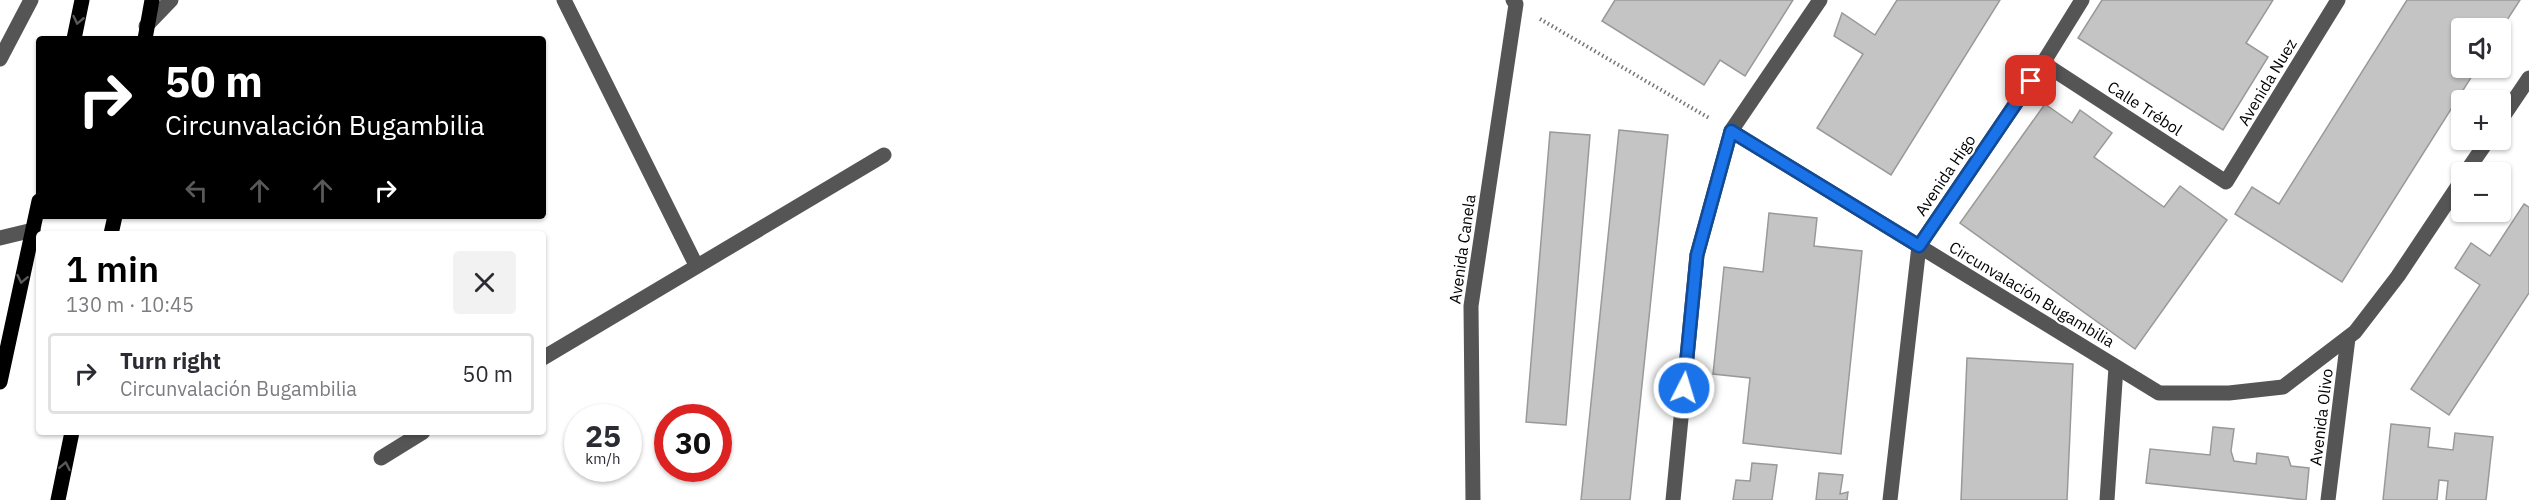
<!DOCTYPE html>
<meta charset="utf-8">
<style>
:root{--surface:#fff;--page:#f2f2f3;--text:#2b2b33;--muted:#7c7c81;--line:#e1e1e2;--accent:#000}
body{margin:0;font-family:"IBM Plex Sans",sans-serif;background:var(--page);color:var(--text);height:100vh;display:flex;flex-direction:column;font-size:22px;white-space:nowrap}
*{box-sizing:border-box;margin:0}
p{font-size:20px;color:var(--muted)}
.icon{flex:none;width:33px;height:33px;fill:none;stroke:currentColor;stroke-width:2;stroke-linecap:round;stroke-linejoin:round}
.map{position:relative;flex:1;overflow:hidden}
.details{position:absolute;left:36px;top:231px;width:510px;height:204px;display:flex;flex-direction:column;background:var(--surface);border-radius:6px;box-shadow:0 2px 4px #0004}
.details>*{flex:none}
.guide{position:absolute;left:36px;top:36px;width:510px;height:183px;border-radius:6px;box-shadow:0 2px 4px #0004;background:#000;color:#fff;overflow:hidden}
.tools{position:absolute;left:2451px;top:18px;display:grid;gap:12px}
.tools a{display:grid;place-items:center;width:60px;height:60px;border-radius:6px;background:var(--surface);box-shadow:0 2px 4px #0004;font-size:30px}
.speed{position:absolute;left:564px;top:404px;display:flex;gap:12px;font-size:30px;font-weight:700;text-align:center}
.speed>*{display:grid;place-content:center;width:78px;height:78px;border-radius:50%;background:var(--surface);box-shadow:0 2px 4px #0004;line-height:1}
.speed small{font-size:15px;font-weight:400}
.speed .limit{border:9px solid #d22;background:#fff;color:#111}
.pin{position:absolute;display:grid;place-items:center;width:51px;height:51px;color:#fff;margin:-26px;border-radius:12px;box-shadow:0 3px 9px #0006}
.me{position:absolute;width:66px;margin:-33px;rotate:5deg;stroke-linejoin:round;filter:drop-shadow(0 0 4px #0008)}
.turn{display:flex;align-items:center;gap:21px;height:126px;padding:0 30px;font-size:27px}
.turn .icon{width:78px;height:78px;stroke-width:2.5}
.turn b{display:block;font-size:42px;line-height:51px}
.lanes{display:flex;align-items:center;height:57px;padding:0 30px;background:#0003;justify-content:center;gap:30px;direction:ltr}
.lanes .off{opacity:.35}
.round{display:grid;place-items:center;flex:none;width:63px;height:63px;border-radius:6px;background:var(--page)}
.summary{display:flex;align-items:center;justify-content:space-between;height:102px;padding:0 30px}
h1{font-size:36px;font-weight:600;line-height:45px;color:var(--accent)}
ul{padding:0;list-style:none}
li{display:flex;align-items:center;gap:18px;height:81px;margin:0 12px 9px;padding:0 18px;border:3px solid var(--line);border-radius:6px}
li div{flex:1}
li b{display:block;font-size:22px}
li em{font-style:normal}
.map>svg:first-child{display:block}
</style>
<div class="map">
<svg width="2529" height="500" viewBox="0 0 2529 500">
<rect width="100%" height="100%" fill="#fff"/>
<g fill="#c4c4c4" stroke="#999" stroke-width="1.5">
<polygon points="1615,0 1793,0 1745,76 1720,60 1704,85 1602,21"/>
<polygon points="1897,0 2000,0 1891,175 1817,128 1863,54 1834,36 1842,13 1875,35"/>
<polygon points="2102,0 2273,0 2246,43 2268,57 2223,130 2078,38"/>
<polygon points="2407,0 2520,0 2500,31 2462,28 2462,68 2477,68 2342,282 2235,214 2252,187 2279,204"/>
<polygon points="2045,104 2072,123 2080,110 2112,133 2094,157 2164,207 2180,186 2227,220 2135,349 1960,223"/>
<polygon points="1619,130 1668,135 1630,500 1581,500"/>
<polygon points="1550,132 1590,135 1566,425 1526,422"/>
<polygon points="2524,204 2529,207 2529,293 2449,415 2411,389 2480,285 2455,268 2471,243 2490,256"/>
<polygon points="1769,213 1817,218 1814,246 1862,251 1841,454 1743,443 1750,378 1713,374 1724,267 1763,272"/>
<polygon points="1967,358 2073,364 2067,500 1961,500"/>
<polygon points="2391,424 2430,428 2428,447 2453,450 2455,433 2493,437 2486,500 2446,500 2448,481 2439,480 2437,500 2383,500"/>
<polygon points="2213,427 2234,429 2231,451 2234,461 2256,464 2257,453 2288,457 2291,466 2309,468 2306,500 2146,483 2150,449 2210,455"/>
<polygon points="1752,463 1777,465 1772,500 1733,500 1736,480 1750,481"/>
<polygon points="1819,473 1843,475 1840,494 1848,492 1847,500 1816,500"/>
</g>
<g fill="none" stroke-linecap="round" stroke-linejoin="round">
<polyline stroke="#777" stroke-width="4" stroke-dasharray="1.5 3" stroke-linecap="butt" points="1540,19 1709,118"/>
<g stroke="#555" stroke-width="15">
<polyline points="564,0 696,265"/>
<polyline points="146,26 171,0"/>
<polyline points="0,59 31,0"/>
<polyline points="2043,63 2226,182 2338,0"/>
<polyline points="2500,121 2529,78"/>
<polyline points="1731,131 2159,393 2229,393 2283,387 2355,332 2398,276 2462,180"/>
<polyline points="2466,172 2488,140"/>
<polyline points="0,238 33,230"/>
<polyline points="543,358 884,155"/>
<polyline points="381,458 423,432"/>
<polyline points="1473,500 1471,306 1516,4 1513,0"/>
<polyline points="1673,500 1697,255 1731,131 1820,0"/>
<polyline points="1890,500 1919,246 2043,63 2082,0"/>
<polyline points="2107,500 2116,367"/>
<polyline points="2328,500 2348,338"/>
</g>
<g stroke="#000" stroke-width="15">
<polyline points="74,39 82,0"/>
<polyline points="145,39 152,0"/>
<polyline points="111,234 115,216"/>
<polyline points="0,382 39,201"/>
<polyline points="58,500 72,432"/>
</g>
</g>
<defs><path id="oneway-chevron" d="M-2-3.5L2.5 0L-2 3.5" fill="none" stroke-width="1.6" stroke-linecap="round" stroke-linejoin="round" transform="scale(1.5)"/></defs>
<g stroke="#595959">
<use href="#oneway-chevron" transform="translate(78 20) rotate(102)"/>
<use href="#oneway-chevron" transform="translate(22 279) rotate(102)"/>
<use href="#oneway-chevron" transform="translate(65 466) rotate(-79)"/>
</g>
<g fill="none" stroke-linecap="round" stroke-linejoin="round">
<g stroke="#114b97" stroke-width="15">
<polyline id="route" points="1684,388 1697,255 1731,131 1919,246 2031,81"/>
</g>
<use href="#route" stroke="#1a73e8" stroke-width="10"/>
</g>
<g text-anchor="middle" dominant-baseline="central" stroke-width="4.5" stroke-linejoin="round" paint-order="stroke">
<g font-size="16" fill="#000" stroke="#fff">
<text transform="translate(2267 82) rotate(-59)">Avenida Nuez</text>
<text transform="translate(2145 108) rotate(33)">Calle Trébol</text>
<text transform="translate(1945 175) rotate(-56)">Avenida Higo</text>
<text transform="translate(1462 249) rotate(-82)">Avenida Canela</text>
<text transform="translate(2032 294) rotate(31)">Circunvalación Bugambilia</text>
<text transform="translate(2321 417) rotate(-83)">Avenida Olivo</text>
</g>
</g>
</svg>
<div class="tools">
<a><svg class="icon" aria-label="sound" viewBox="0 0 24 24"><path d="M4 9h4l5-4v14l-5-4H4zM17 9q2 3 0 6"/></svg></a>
<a>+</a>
<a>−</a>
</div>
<div class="speed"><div>25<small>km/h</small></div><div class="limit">30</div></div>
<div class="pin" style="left:2031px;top:81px;background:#d93025"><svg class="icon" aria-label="arrive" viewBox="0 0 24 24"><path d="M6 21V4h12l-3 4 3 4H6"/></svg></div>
<svg class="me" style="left:1684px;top:388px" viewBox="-20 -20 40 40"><circle r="17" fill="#1a73e8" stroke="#fff" stroke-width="3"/><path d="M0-11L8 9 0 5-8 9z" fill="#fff"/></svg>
<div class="guide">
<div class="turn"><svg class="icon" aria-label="right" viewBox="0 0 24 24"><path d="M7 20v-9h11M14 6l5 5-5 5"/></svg><div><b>50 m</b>Circunvalación Bugambilia</div></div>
<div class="lanes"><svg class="icon off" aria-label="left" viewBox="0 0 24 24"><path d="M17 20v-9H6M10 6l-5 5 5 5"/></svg><svg class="icon off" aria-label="ahead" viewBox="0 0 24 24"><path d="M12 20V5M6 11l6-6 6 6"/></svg><svg class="icon off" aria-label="ahead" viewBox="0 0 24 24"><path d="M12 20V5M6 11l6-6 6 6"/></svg><svg class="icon" aria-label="right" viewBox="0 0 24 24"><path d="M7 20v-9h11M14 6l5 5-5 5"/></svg></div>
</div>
<section class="details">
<div class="summary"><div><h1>1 min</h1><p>130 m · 10:45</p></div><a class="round"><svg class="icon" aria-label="close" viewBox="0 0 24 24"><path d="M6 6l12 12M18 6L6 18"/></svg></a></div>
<ul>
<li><svg class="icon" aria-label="right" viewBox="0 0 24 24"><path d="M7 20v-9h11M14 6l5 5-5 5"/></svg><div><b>Turn right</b><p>Circunvalación Bugambilia</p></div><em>50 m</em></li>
</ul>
</section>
</div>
